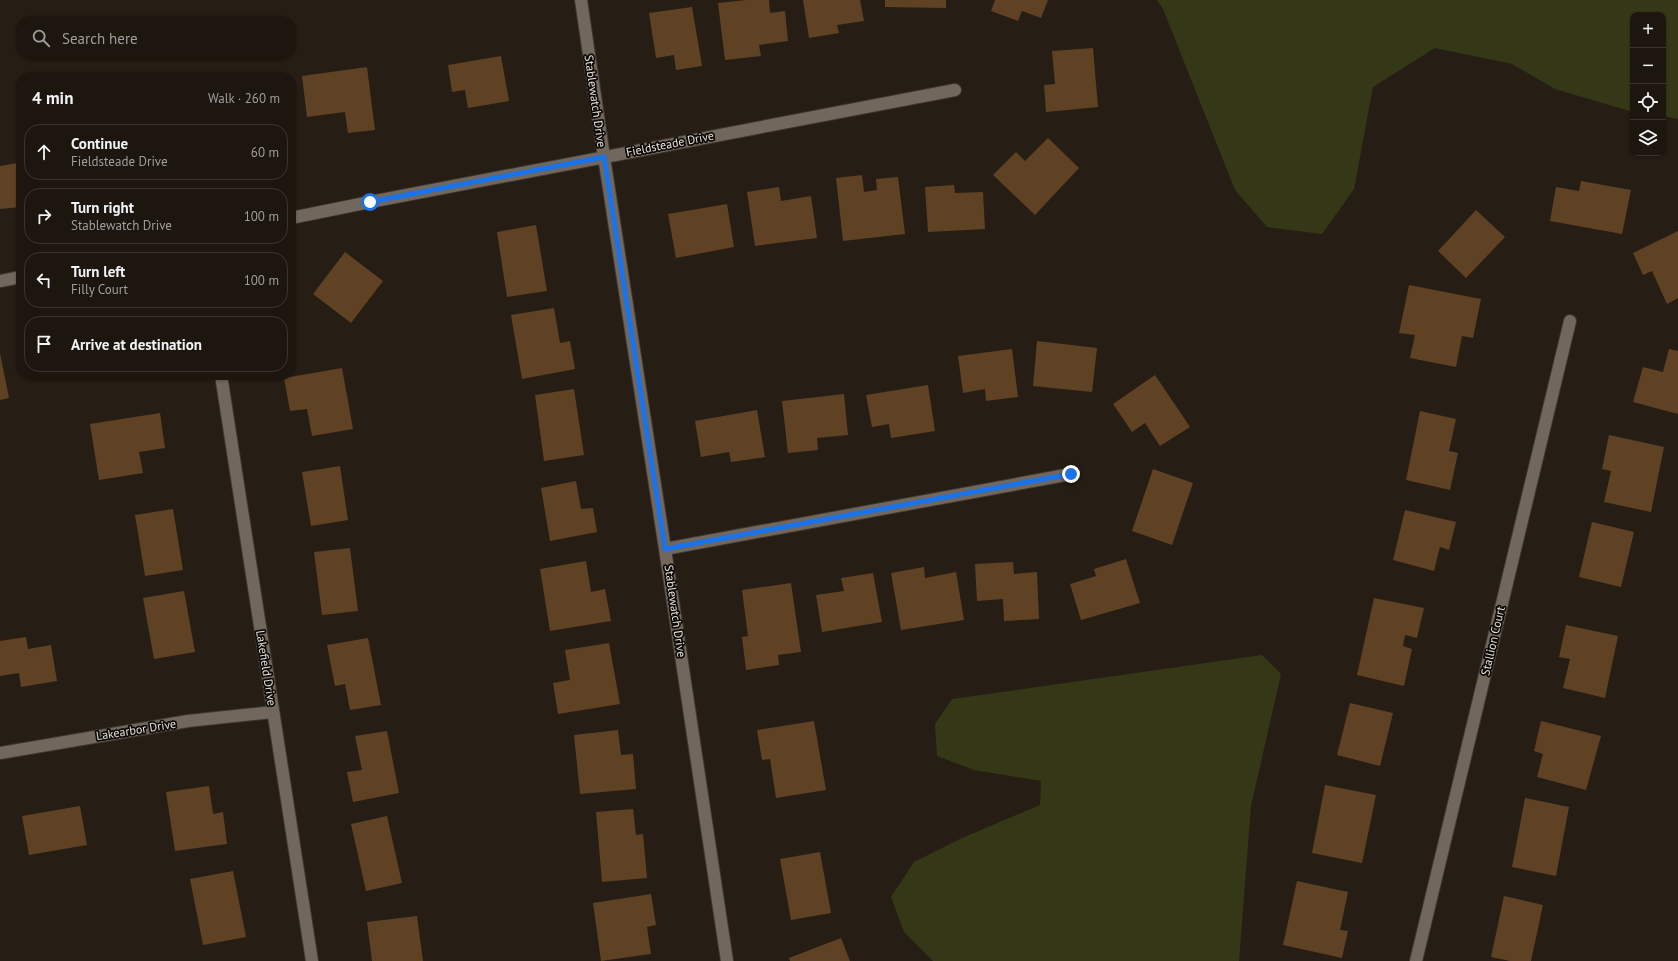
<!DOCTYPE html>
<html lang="en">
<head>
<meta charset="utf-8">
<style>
  :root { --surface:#1c160f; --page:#251f18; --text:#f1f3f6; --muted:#a09f9e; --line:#3a352f }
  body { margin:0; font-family:"PT Sans",sans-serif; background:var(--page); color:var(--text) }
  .controls { position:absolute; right:12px; top:12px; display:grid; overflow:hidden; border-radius:8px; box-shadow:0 1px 3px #0004 }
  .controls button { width:36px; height:36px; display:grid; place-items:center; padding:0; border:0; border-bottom:1px solid var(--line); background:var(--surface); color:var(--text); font:20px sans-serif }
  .stop { position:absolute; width:12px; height:12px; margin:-9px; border:3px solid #1a73e8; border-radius:50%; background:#fff }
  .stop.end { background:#1a73e8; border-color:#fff; box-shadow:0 1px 4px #0008 }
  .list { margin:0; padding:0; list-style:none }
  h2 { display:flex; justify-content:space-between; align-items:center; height:52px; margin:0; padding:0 16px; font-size:17px }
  h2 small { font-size:13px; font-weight:400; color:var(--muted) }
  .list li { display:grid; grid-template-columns:26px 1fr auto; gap:12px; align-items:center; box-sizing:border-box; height:56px; margin:0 8px 8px; padding:0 8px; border:1px solid var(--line); border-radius:16px }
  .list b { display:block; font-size:15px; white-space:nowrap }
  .list p { margin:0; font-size:13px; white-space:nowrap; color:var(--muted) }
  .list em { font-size:13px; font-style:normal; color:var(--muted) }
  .icon { flex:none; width:22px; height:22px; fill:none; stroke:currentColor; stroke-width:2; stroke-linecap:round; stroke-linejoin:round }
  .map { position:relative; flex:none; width:1678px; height:961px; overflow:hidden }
  .search { position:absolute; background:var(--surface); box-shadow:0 1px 3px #0004; left:16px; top:16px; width:280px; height:44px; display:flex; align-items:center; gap:10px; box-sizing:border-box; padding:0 14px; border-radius:16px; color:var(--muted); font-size:15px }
  .panel { position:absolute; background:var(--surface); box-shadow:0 1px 3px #0004; left:16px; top:72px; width:280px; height:308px; border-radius:16px }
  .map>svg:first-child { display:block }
  .green { fill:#343816 }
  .building { fill:#5f4224 }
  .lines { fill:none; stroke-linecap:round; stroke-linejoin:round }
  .street-casing { stroke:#3f3732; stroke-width:14 }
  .street { stroke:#72675c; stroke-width:12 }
  .route { stroke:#1a73e8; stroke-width:5 }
  .labels { text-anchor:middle; stroke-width:3.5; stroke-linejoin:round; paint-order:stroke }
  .street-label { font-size:12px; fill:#e9e3dd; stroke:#0c0805 }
</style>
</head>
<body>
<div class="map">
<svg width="1678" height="961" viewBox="0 0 1678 961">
  <rect width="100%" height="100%" fill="#261d14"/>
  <path class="green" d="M1157,0H1678V119L1663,116V15H1633V112L1555,89L1512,64L1435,48L1373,87L1354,189L1322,234L1267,227L1235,190L1163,9Z
    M1262,655L1281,674L1251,806L1239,961H933L904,932L891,897L914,862L962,838L1040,805L1041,781L974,770L937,756L935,724L952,699Z"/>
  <path class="building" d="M746,0H769L770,13L785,11L788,41L759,45L761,56L725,60L718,3Z
    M803,0H860L864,21L837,25L839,33L809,38Z
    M885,0H946V8L885,7Z
    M995,0H1048L1041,18L1022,11L1018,21L991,11Z
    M692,7L702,66L676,70L674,55L656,58L649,13Z
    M1093,48L1098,107L1046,112L1044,85L1055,84L1052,51Z
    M501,56L509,101L468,108L465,90L452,92L448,65Z
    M367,67L375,130L348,133L345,112L307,117L302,76Z
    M1048,138L1079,168L1035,215L993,175L1016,152L1025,161Z
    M17,163L21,207L0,209V166Z
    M862,175L864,192L877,190L876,179L898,177L905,234L843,241L836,178Z
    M1581,181L1631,190L1622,234L1550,221L1556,187L1579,191Z
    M954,185L955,193L983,192L985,229L928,232L925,187Z
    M779,187L781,201L811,196L817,238L755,246L747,192Z
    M727,204L734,247L676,258L668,214Z
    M1476,210L1505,237L1466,278L1438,251Z
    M536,225L547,291L507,297L497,232Z
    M1678,231V298L1667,304L1652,271L1643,275L1633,253Z
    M345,252L383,281L351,323L313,294Z
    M1409,285L1481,299L1473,338L1462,336L1456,367L1410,358L1415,335L1399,333Z
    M554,308L560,343L570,341L575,369L522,379L511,315Z
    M1037,341L1097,348L1092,392L1033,386Z
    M1012,349L1018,397L986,401L985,389L963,393L958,356Z
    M1669,349L1678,351V414L1633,402L1643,367L1663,372Z
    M0,353L9,398L0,400Z
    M342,368L353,429L312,436L307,409L290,411L284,378Z
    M1155,375L1190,427L1160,446L1145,423L1132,432L1113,404Z
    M928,385L935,431L891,438L889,424L872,427L866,395Z
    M574,389L584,455L544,461L535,395Z
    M844,394L848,435L817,438L818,450L788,453L782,401Z
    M757,410L765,457L731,462L729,452L701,457L695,421Z
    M1420,411L1456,419L1449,451L1458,453L1450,490L1406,480Z
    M160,413L165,448L139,452L143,473L99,480L90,424Z
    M1609,435L1664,447L1651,512L1604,502L1611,471L1602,469Z
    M340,466L348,520L311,526L302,472Z
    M1153,469L1193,483L1172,545L1132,531Z
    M576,481L581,509L593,508L597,532L550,541L541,488Z
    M173,509L183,570L145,576L135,515Z
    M1405,510L1456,522L1449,550L1440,547L1434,571L1393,560Z
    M1592,522L1634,532L1621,587L1579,577Z
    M350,548L358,611L322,615L314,552Z
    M1126,559L1140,603L1081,620L1070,584L1096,576L1094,569Z
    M586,561L591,592L605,589L611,621L550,631L540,569Z
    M1013,562L1014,574L1037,572L1039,619L1004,621L1003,599L977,601L975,564Z
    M924,567L925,578L956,572L964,620L901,630L891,573Z
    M873,573L882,622L822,632L816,595L844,591L841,578Z
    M791,583L801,652L778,655L779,665L746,670L742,637L748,636L742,590Z
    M184,591L195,652L154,659L143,598Z
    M1374,598L1424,608L1417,638L1405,635L1403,646L1412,649L1404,686L1357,675Z
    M1566,625L1618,636L1605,698L1563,688L1570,659L1559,657Z
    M26,637L28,649L51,645L57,681L21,687L19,673L0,676V641Z
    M368,638L381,705L350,710L345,684L335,686L327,645Z
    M609,643L620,704L558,714L553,683L570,680L565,650Z
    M1350,703L1393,713L1380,766L1337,755Z
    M814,721L826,790L776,798L770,759L762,760L757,730Z
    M1541,721L1601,736L1586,790L1537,777L1543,754L1534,751Z
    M618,730L621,755L633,754L636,789L580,794L574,735Z
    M387,731L399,793L353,802L347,772L362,770L355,736Z
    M1325,785L1376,795L1362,863L1312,853Z
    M209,786L213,814L223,812L227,844L175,851L166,792Z
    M1525,798L1569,807L1556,876L1512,867Z
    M80,806L87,845L29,855L22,816Z
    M633,809L636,835L643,834L647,878L602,882L596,812Z
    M387,816L402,883L366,891L351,824Z
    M820,852L831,913L791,920L780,859Z
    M233,871L246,937L203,945L190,879Z
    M1297,881L1348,892L1340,930L1348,931L1342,958L1283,945Z
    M651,894L656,925L647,927L651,954L601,961L593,903Z
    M1504,896L1543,905L1531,961H1510L1491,957Z
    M417,916L423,961H372L367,922Z
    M841,938L850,961H790L789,958Z"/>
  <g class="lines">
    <g class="street-casing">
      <path id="street" d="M581,0L604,157L665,549L727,961
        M291,218L370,202L955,90
        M0,281L21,277
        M221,375L312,961
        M665,549L1071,474
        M0,753L188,721L273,712
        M1416,961L1570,321"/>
    </g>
    <use href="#street" class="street"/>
  </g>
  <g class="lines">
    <path class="route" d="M370,202L604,157L665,549L1071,474"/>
  </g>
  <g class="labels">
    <g class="street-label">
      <text transform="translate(595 101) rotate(82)" y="4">Stablewatch Drive</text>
      <text transform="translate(670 144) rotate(-11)" y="4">Fieldsteade Drive</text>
      <text transform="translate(675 611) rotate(82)" y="4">Stablewatch Drive</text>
      <text transform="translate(1493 641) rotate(-77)" y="4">Stallion Court</text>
      <text transform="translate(266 668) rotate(81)" y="4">Lakefield Drive</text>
      <text transform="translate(136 730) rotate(-9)" y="4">Lakearbor Drive</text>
    </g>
  </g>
</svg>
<div class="controls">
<button>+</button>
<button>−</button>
<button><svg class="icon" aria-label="locate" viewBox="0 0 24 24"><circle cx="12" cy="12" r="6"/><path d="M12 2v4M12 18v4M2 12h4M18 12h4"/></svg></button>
<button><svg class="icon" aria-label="layers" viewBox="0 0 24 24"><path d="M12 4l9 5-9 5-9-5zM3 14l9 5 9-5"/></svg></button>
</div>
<div class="stop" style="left:370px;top:202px"></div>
<div class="stop end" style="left:1071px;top:474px"></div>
<div class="search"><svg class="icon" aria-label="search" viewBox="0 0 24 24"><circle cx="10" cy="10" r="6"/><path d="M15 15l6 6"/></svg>Search here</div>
<section class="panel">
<h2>4 min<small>Walk · 260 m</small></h2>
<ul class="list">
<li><svg class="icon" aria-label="ahead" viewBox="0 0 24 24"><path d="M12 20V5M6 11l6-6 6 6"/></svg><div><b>Continue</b><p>Fieldsteade Drive</p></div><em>60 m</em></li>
<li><svg class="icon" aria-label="right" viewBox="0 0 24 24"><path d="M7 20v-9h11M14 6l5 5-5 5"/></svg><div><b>Turn right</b><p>Stablewatch Drive</p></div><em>100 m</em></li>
<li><svg class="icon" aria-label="left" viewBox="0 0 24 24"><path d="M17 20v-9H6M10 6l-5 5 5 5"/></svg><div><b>Turn left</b><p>Filly Court</p></div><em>100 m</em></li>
<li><svg class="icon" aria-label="arrive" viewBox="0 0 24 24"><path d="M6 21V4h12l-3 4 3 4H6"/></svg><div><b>Arrive at destination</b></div></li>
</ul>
</section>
</div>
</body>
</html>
